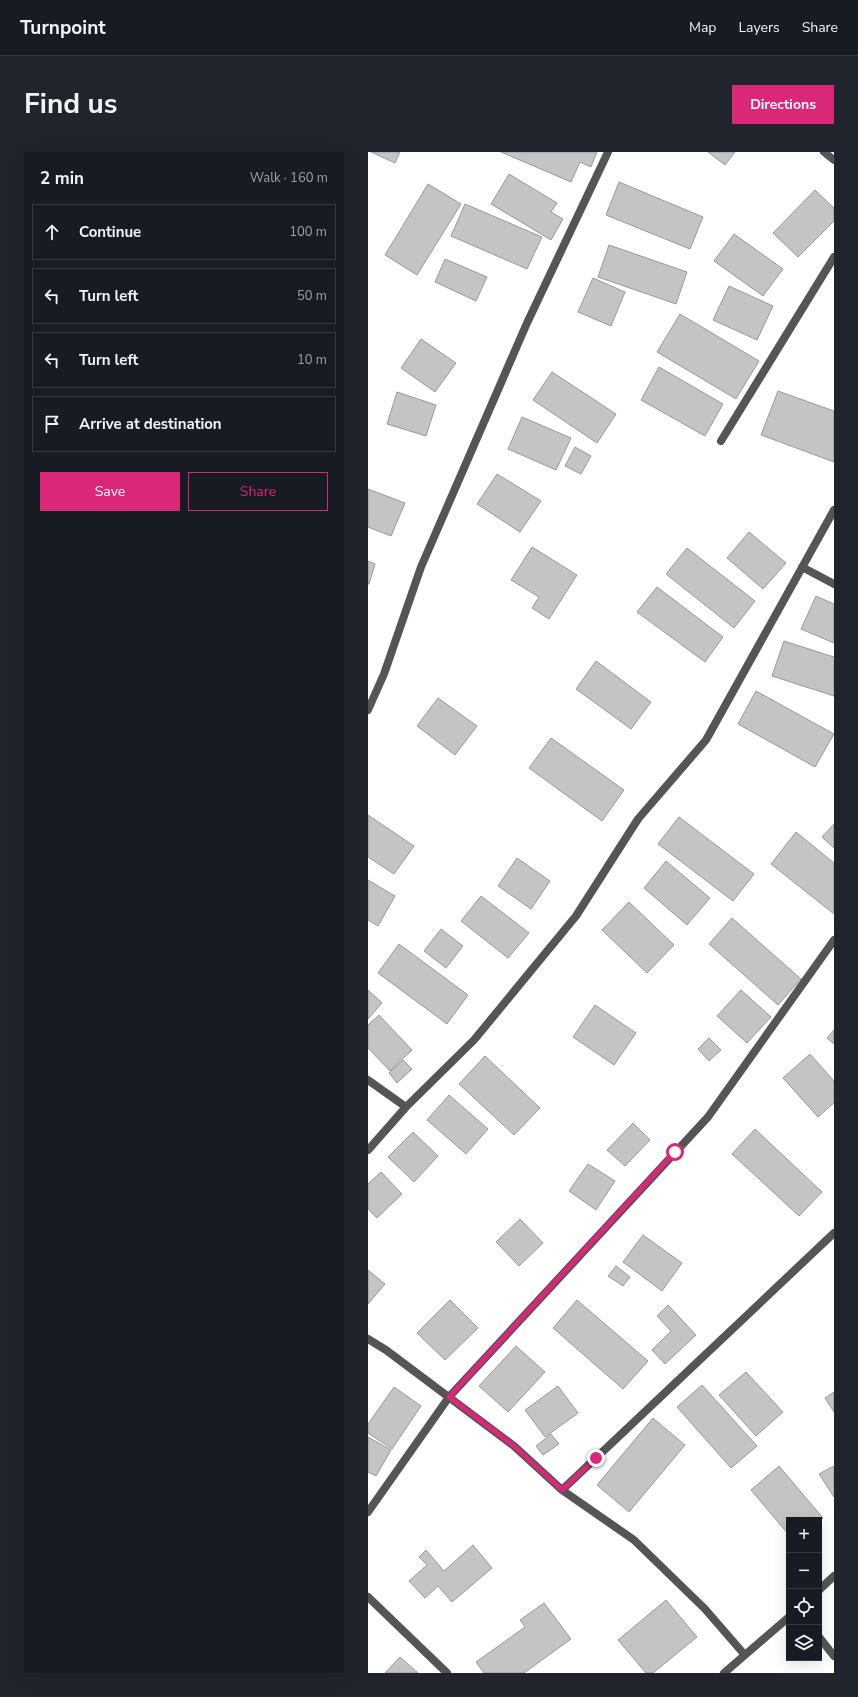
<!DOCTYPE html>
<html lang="en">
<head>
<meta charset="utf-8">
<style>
  :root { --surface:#171b24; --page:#20242c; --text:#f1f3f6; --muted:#9ea1a6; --line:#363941; --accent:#db2777 }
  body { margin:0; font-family:"Nunito Sans",sans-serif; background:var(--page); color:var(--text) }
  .controls { position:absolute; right:12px; bottom:12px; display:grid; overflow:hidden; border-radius:0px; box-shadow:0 4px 16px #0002 }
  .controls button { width:36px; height:36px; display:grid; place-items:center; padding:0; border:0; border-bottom:1px solid var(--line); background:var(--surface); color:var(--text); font:20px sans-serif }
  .stop { position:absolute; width:12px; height:12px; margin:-9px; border:3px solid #db2777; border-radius:50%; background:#fff }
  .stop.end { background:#db2777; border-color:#fff; box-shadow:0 1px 4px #0008 }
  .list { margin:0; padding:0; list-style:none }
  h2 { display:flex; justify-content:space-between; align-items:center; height:52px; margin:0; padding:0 16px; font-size:17px }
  h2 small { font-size:13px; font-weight:400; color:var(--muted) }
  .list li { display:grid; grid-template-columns:26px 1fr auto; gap:12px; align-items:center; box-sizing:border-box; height:56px; margin:0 8px 8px; padding:0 8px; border:1px solid var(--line); border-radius:0px }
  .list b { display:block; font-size:15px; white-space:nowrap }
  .list em { font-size:13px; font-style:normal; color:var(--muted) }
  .actions { display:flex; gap:8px; padding:12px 16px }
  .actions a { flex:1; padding:9px 0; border:1px solid var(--accent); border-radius:0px; text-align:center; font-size:14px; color:var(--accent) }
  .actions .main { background:var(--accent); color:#fff }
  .icon { flex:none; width:22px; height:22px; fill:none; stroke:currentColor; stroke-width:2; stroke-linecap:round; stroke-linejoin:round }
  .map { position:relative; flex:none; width:466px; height:1521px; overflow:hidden; border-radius:0px }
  header { display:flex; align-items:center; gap:24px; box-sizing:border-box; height:56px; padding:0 20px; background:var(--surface); border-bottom:1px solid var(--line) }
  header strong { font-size:19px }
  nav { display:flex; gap:22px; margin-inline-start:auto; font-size:14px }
  .intro { display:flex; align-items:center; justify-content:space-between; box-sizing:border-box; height:96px; padding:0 24px }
  h1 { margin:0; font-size:28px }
  .button { padding:10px 18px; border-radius:0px; background:var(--accent); color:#fff; font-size:14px; font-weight:700 }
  main { display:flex; gap:24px; padding:0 24px }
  aside { flex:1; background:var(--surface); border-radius:0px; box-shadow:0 4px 16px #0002 }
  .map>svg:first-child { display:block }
  .building { fill:#c4c4c4; stroke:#999 }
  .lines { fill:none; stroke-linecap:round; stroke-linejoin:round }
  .street { stroke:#555; stroke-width:8 }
  .route { stroke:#db2777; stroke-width:5 }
</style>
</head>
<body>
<header>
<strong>Turnpoint</strong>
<nav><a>Map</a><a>Layers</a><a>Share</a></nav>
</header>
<div class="intro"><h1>Find us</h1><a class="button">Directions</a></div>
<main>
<aside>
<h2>2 min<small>Walk · 160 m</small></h2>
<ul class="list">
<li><svg class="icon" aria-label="ahead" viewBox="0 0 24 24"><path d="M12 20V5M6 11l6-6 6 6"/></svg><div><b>Continue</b></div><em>100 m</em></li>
<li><svg class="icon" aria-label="left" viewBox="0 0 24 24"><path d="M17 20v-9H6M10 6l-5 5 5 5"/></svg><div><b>Turn left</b></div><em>50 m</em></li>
<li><svg class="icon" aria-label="left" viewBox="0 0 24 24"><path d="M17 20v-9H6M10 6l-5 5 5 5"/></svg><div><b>Turn left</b></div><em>10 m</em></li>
<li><svg class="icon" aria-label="arrive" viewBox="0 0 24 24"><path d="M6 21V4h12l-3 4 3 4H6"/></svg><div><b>Arrive at destination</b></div></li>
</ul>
<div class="actions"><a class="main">Save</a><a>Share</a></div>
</aside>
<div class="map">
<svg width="466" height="1521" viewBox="0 0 466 1521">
  <rect width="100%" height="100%" fill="#fff"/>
  <path class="building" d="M3,0H32L27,11Z
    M133,0H229L223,15L212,10L203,30Z
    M340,0H367L357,13Z
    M141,22L189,51L183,60L195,67L183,88L123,52Z
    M251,30L335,65L322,97L238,63Z
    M60,32L93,52L49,123L17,103Z
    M447,38L466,56V69L430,105L405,81Z
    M97,52L174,85L159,117L83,84Z
    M366,82L415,117L395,144L346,109Z
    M241,93L319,120L308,152L230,125Z
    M77,107L119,125L108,149L67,130Z
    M225,126L257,140L243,174L210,160Z
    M361,134L405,154L389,188L345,168Z
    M312,162L391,209L368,247L289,200Z
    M53,187L88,211L67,240L33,216Z
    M291,215L355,252L337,284L273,248Z
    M184,220L248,262L229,291L165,248Z
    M410,239L466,259V310L393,283Z
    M29,240L68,253L58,284L19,272Z
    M154,265L203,286L188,318L140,297Z
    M207,295L223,304L213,322L197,314Z
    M129,322L173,349L152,380L109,352Z
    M0,337L37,351L23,384L0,375Z
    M381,380L418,411L395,437L359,406Z
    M164,395L209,423L181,467L164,456L171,445L143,428Z
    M319,396L387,449L366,476L298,422Z
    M0,409L7,412L1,432H0Z
    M289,435L355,485L337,510L269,460Z
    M448,444L466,452V491L433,477Z
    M416,489L466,505V544L404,524Z
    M228,509L283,550L263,577L208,537Z
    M388,539L466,582L447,615L370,572Z
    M70,546L109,574L87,603L49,574Z
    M183,586L256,638L234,669L161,616Z
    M0,663L46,694L26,722L0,705Z
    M311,665L386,722L365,749L290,692Z
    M466,672V696L454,685Z
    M428,680L466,711V762L403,712Z
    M149,706L182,729L163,757L130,734Z
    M298,709L342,746L319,773L276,736Z
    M0,728L27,744L10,774L0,768Z
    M113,744L161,781L140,806L93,769Z
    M261,750L306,793L279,821L234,778Z
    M364,766L433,827L410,853L341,792Z
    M73,777L95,794L78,816L56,799Z
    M31,792L100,843L79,872L10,821Z
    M0,838L14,851L0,867Z
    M373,838L403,865L379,891L349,864Z
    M227,853L268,881L246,913L205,885Z
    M11,863L44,898L22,919L0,896V873Z
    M466,878V892L459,886Z
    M341,886L353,898L341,909L330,897Z
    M442,902L466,929V951L450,965L415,926Z
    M117,904L172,956L146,983L91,932Z
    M35,908L44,917L29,931L21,921Z
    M81,943L120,977L98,1002L59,968Z
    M265,971L282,988L257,1014L239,998Z
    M387,977L454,1040L431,1064L364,1002Z
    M45,980L70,1004L46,1030L20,1005Z
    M220,1012L247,1029L228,1058L201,1039Z
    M13,1020L34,1042L9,1066L0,1057V1032Z
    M152,1067L175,1091L151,1114L128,1090Z
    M275,1083L314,1111L294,1139L255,1110Z
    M248,1114L262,1125L255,1134L240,1124Z
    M0,1118L17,1132L0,1152Z
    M82,1148L110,1176L77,1208L49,1181Z
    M209,1148L280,1209L255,1237L185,1176Z
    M300,1153L328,1183L297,1212L284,1198L303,1179L289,1164Z
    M148,1194L177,1220L140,1260L111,1234Z
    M378,1220L415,1260L388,1284L351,1243Z
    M334,1233L389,1294L363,1316L309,1255Z
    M190,1234L210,1261L177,1285L157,1258Z
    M26,1235L53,1254L24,1297L0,1281V1272Z
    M466,1240V1260L457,1246Z
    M285,1266L317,1293L261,1360L229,1333Z
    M183,1282L191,1292L175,1303L168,1294Z
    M0,1285L23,1298L8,1324L0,1320Z
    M411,1314L455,1366L451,1370V1368H421V1383L383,1338Z
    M466,1314V1345L451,1322Z
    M105,1393L124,1416L84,1450L70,1434L57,1446L41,1429L59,1413L51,1405L58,1398L76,1419Z
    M298,1448L329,1485L285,1521H278L250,1488Z
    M176,1451L203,1487L156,1521H116L108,1510L157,1475L152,1468Z
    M32,1505L50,1521H17Z"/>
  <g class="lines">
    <path class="street" d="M456,0L466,8
      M353,289L466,105
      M434,415L466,432
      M0,558L16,522L53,415L159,171L240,0
      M0,928L38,955
      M0,998L38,955L106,888L208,764L270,667L338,588L466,358
      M0,1187L18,1198L146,1294L194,1338L266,1388L337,1457L376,1502
      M194,1338L466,1081
      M0,1360L81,1245L340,965L466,788
      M451,1438L466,1424
      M0,1445L79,1521
      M451,1485L466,1504
      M356,1521L421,1465"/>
  </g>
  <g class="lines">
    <path class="route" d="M228,1306L194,1338L146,1294L81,1245L307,1000"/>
  </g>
</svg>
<div class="controls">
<button>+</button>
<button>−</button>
<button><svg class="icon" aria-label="locate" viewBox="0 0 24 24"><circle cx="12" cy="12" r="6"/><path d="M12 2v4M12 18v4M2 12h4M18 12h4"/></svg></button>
<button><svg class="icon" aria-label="layers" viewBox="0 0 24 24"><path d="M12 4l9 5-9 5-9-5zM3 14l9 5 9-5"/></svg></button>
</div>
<div class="stop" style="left:307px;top:1000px"></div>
<div class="stop end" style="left:228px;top:1306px"></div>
</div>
</main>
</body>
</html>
